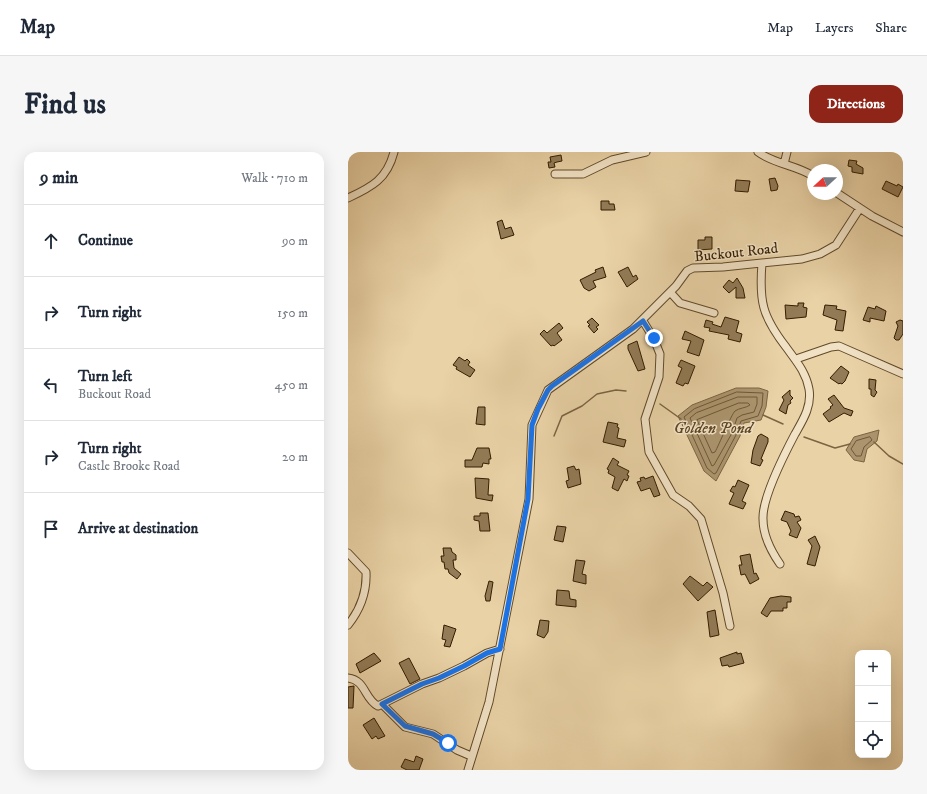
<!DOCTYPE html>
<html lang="en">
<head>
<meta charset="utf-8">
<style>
  :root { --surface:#fff; --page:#f6f6f7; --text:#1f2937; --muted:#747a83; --line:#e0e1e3; --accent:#8f2418 }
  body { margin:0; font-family:"IM FELL DW Pica",serif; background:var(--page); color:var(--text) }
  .controls { position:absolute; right:12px; bottom:12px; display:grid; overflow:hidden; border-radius:8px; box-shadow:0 4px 16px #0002 }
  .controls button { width:36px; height:36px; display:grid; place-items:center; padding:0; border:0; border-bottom:1px solid var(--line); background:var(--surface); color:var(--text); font:20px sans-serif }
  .compass { position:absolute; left:459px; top:12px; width:36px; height:36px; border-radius:50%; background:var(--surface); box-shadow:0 4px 16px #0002; rotate:249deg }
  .stop { position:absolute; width:12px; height:12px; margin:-9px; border:3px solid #1a73e8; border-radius:50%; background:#fff }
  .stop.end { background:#1a73e8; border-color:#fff; box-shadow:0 1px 4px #0008 }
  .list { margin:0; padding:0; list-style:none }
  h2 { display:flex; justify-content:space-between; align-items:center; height:52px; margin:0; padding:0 16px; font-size:17px }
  h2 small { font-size:13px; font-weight:400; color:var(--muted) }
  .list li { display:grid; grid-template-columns:26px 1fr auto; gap:12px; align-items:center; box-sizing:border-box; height:72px; padding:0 16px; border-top:1px solid var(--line) }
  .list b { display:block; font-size:15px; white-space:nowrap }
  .list p { margin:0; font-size:13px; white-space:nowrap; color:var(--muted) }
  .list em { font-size:13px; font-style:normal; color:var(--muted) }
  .icon { flex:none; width:22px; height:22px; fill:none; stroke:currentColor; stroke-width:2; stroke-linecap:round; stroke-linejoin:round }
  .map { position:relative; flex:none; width:555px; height:618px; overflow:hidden; border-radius:12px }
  header { display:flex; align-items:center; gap:24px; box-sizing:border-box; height:56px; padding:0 20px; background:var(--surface); border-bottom:1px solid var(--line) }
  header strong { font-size:19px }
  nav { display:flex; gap:22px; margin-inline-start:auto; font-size:14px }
  .intro { display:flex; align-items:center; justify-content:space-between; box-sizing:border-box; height:96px; padding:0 24px }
  h1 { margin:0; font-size:28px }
  .button { padding:10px 18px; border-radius:12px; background:var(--accent); color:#fff; font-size:14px; font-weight:700 }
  main { display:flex; gap:24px; padding:0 24px }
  aside { flex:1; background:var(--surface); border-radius:12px; box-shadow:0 4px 16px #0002 }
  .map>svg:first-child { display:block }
  .water { fill:#ab946e; stroke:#7b6442 }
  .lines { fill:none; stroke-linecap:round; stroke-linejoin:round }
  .shore { stroke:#6f5837; stroke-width:1 }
  .stream { stroke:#7b6442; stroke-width:1.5 }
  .building { fill:#927b56; stroke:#331c00 }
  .minor-casing { stroke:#604a2a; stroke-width:9 }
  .minor { stroke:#f1e2c5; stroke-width:7 }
  .route { stroke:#1a73e8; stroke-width:5 }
  .labels { text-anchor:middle; stroke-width:3; stroke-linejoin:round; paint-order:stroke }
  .street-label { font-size:15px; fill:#331c00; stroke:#f1e2c5 }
  .water-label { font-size:16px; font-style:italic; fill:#5d4626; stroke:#f1e2c5 }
</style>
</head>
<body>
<header>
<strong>Map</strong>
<nav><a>Map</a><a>Layers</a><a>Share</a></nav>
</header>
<div class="intro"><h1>Find us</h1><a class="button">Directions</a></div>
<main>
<aside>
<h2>9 min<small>Walk · 710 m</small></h2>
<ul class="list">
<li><svg class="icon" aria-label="ahead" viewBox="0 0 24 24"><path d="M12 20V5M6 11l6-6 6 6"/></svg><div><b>Continue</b></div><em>90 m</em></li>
<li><svg class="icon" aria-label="right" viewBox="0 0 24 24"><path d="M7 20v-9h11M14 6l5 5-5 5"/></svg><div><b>Turn right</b></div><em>150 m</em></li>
<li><svg class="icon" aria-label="left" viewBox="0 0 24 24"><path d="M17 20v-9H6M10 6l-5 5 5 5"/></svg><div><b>Turn left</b><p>Buckout Road</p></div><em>450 m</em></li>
<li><svg class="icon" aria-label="right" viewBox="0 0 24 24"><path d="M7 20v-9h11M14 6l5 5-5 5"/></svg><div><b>Turn right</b><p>Castle Brooke Road</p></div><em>20 m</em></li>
<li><svg class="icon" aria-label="arrive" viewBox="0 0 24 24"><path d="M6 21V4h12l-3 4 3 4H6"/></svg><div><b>Arrive at destination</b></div></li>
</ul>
</aside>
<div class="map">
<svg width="555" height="618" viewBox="0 0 555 618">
  <rect width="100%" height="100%" fill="#e9d2a6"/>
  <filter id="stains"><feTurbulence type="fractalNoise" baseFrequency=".005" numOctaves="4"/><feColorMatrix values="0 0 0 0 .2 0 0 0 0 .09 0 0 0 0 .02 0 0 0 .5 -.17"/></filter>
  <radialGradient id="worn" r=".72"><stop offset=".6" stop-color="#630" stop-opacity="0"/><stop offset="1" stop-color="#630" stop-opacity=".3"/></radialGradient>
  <path class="water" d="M388,236H411L420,239L418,255L413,268L396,271L392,284L368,329L356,319L330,264L344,253Z
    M531,278L529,289L519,297L516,310L506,308L498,298L506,285Z"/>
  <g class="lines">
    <path class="shore" d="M389,240L415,241L414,254L410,264L393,269L388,283L368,321L366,322L359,316L336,265L346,257Z
      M390,245H409V252L406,260L394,263L389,266L384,281L366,313L364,314L342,266L348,261Z
      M391,251H400L402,253C398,256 391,256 387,259C383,263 371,293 367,300L364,301L349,268Z
      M522,285L524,288L516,295L513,304H508L503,297L508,289Z"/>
    <path class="stream" d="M312,252L333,267
      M415,263L435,272
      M206,284L214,264L234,254L249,242L268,238L278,239
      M456,285L487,296L502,292
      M526,290L541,304L555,312"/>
  </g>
  <path class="building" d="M213,3L214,9L209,10L206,11L207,15L201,16L200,10H203L202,5Z
    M501,8L509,9L508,12L515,16V22L504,20V15L500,14Z
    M427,26L430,34L429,38L423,39L421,27Z
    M388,28L402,29L400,40L387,39Z
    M538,29L549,34L550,32L555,35L550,45L534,37Z
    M253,49H261V52H266L267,58H253Z
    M154,68L157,77L163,75L166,83L153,87L149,70Z
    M357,85H364V97L350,98V88H357Z
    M255,115L258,125L245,129L248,135L241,139L236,136L232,128L248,120L247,118Z
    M280,115L285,125L288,123L290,127L279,135L270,120Z
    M389,126L395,136L397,146H388V135L381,141L375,135L381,128L385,131Z
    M450,151H456L455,155L459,156L458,165L438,167L437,153L450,154Z
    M477,153L489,154L488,157L498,159L495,179L487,178L489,168L475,163Z
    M528,154L538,159L536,169L522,166V170L515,168L520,155L527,157Z
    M377,165L391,169L388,180L394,182L392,190L380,187L381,183L361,179L362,176L356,175L358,168L365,170L364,172L373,175Z
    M244,166L251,173L248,175L250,177L246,181L240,174L242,173L239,170Z
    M552,168L555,169V182L551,188H548L546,186L550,174L548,170Z
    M211,171L215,176L209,181L214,188L206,194L205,193L203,194L192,182L196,178L199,181Z
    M337,179L356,188L351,204L339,200L343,189L334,187Z
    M289,189L297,217L290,219L280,197V193Z
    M111,205L117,209L119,207L122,210L120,213L127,218L122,225L108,217L109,215L105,213Z
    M333,208L347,214L340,232L337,231L335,234L328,231L334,216L330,214Z
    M493,214L501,220L497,229L494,232L492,231L491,232L482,226Z
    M521,227L528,228L527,238L529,240L526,245L523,243V237H521Z
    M442,238V243L445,246L442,249L443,251L440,253L438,262L431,258L436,248L434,245Z
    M486,243L496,256L505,259L503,264L496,261L481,270L475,262L483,256L482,255L485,253L480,247Z
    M130,255H137V273L128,272Z
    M260,270L270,272L269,275L271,276L269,286L278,288L276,295L255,290Z
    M413,282L420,286V290L413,307L415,308L412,314L403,311L405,298L410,284Z
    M129,296H141L143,307H141V312L135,311L134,315H117V308H124Z
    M265,306L271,310L269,313L281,319L279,323L281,324L279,329L276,327L270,339L264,336L267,325L260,321L261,318L259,317Z
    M226,314L228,318L231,317L233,332L220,336L218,329L221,328L219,316Z
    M305,324L312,343L306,345L302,336L293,339L289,330L293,329L292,326L296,325L297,327Z
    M127,326L141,327L140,343H145L144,349L128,346Z
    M390,328L401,333L394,349L398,351L395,357L381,352L386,341L382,339L385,334L387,335Z
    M437,359L446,362L447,365L451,364L453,368L449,370L453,376L449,386L441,383L443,379L439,370L433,368Z
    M132,361H140L142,379H132L131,369L126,368V364H132Z
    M209,374L218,375L215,390L206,388Z
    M467,384L472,395L467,414L459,412L464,394L460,388Z
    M95,396H103L104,400L108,403V408H105L106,416L113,422L109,427L101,421L100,417H97L96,410H94L93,404H96Z
    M402,402L406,422L408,421L411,427L402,432L397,422L393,423L391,413H394L392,404Z
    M228,408L237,409L234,422L238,423V432L225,429Z
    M342,424L355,434L359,430L365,435L350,449L335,432Z
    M141,429L145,430L142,449H138L137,444Z
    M209,438L221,439L222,447L228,448V455L208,453Z
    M433,444L443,445V450H439V456H435V459H423L419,465L413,461L422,446Z
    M367,458L371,483L362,485L359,460Z
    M192,468L201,469L200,480L196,486L189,483Z
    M96,473L108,477L102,495L96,494L98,488L94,487Z
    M389,500V502L393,501L396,511L381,515L380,513L374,514L372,506Z
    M26,501L33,509L12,521L8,512Z
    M61,506L72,527L62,532L51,511Z
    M6,534L5,556H0V535Z
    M26,566L37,584L30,587L28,584L24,587L15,573Z
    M68,604L75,607L71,618H59L53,615L57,607L66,610Z"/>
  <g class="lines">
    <g class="minor-casing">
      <path id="minor" d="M410,0C426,12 448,13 465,24
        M436,12L439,0
        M207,22H235L264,8L298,0
        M489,41L524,64L555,80
        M0,46C24,35 39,27 46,0
        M414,111C411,149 414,164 438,195C448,209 458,220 461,237C464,254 455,268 447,282C437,301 414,346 415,367C415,383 423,399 432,412
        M322,140L332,151L366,161
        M295,169L306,187L312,202L311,225L297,267L301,300L325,343L341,354L353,367L375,441L382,474
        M448,207L483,195L491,194L555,222
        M0,401L18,420C19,441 12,458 0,473
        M0,526C18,528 16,547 30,554L74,532L91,526L116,514L139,501L152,497
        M34,552L57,575L85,582L109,598L123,604
        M120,618L141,550L181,347L184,273L200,238L285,177L328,134L339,119L345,116L375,115L454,107L472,102L488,93L512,56"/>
    </g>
    <use href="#minor" class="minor"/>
  </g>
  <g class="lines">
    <path class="route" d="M100,591L85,582L57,574L34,552L74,532L91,526L116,514L139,501L152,497L180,347L184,273L190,257L200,238L204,234L295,169L306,186"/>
  </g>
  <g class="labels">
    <g class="street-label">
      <text transform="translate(388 100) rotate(-6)" y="5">Buckout Road</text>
    </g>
    <g class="water-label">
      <text x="365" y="281">Golden Pond</text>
    </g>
  </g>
  <rect width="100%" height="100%" filter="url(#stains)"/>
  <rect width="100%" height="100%" fill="url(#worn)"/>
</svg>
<div class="controls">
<button>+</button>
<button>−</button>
<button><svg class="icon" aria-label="locate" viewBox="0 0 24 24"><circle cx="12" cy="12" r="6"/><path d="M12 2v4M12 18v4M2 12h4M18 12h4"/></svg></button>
</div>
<svg class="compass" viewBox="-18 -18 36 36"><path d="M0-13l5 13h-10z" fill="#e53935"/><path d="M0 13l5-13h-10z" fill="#747a83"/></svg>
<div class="stop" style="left:100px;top:591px"></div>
<div class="stop end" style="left:306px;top:186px"></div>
</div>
</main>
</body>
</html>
